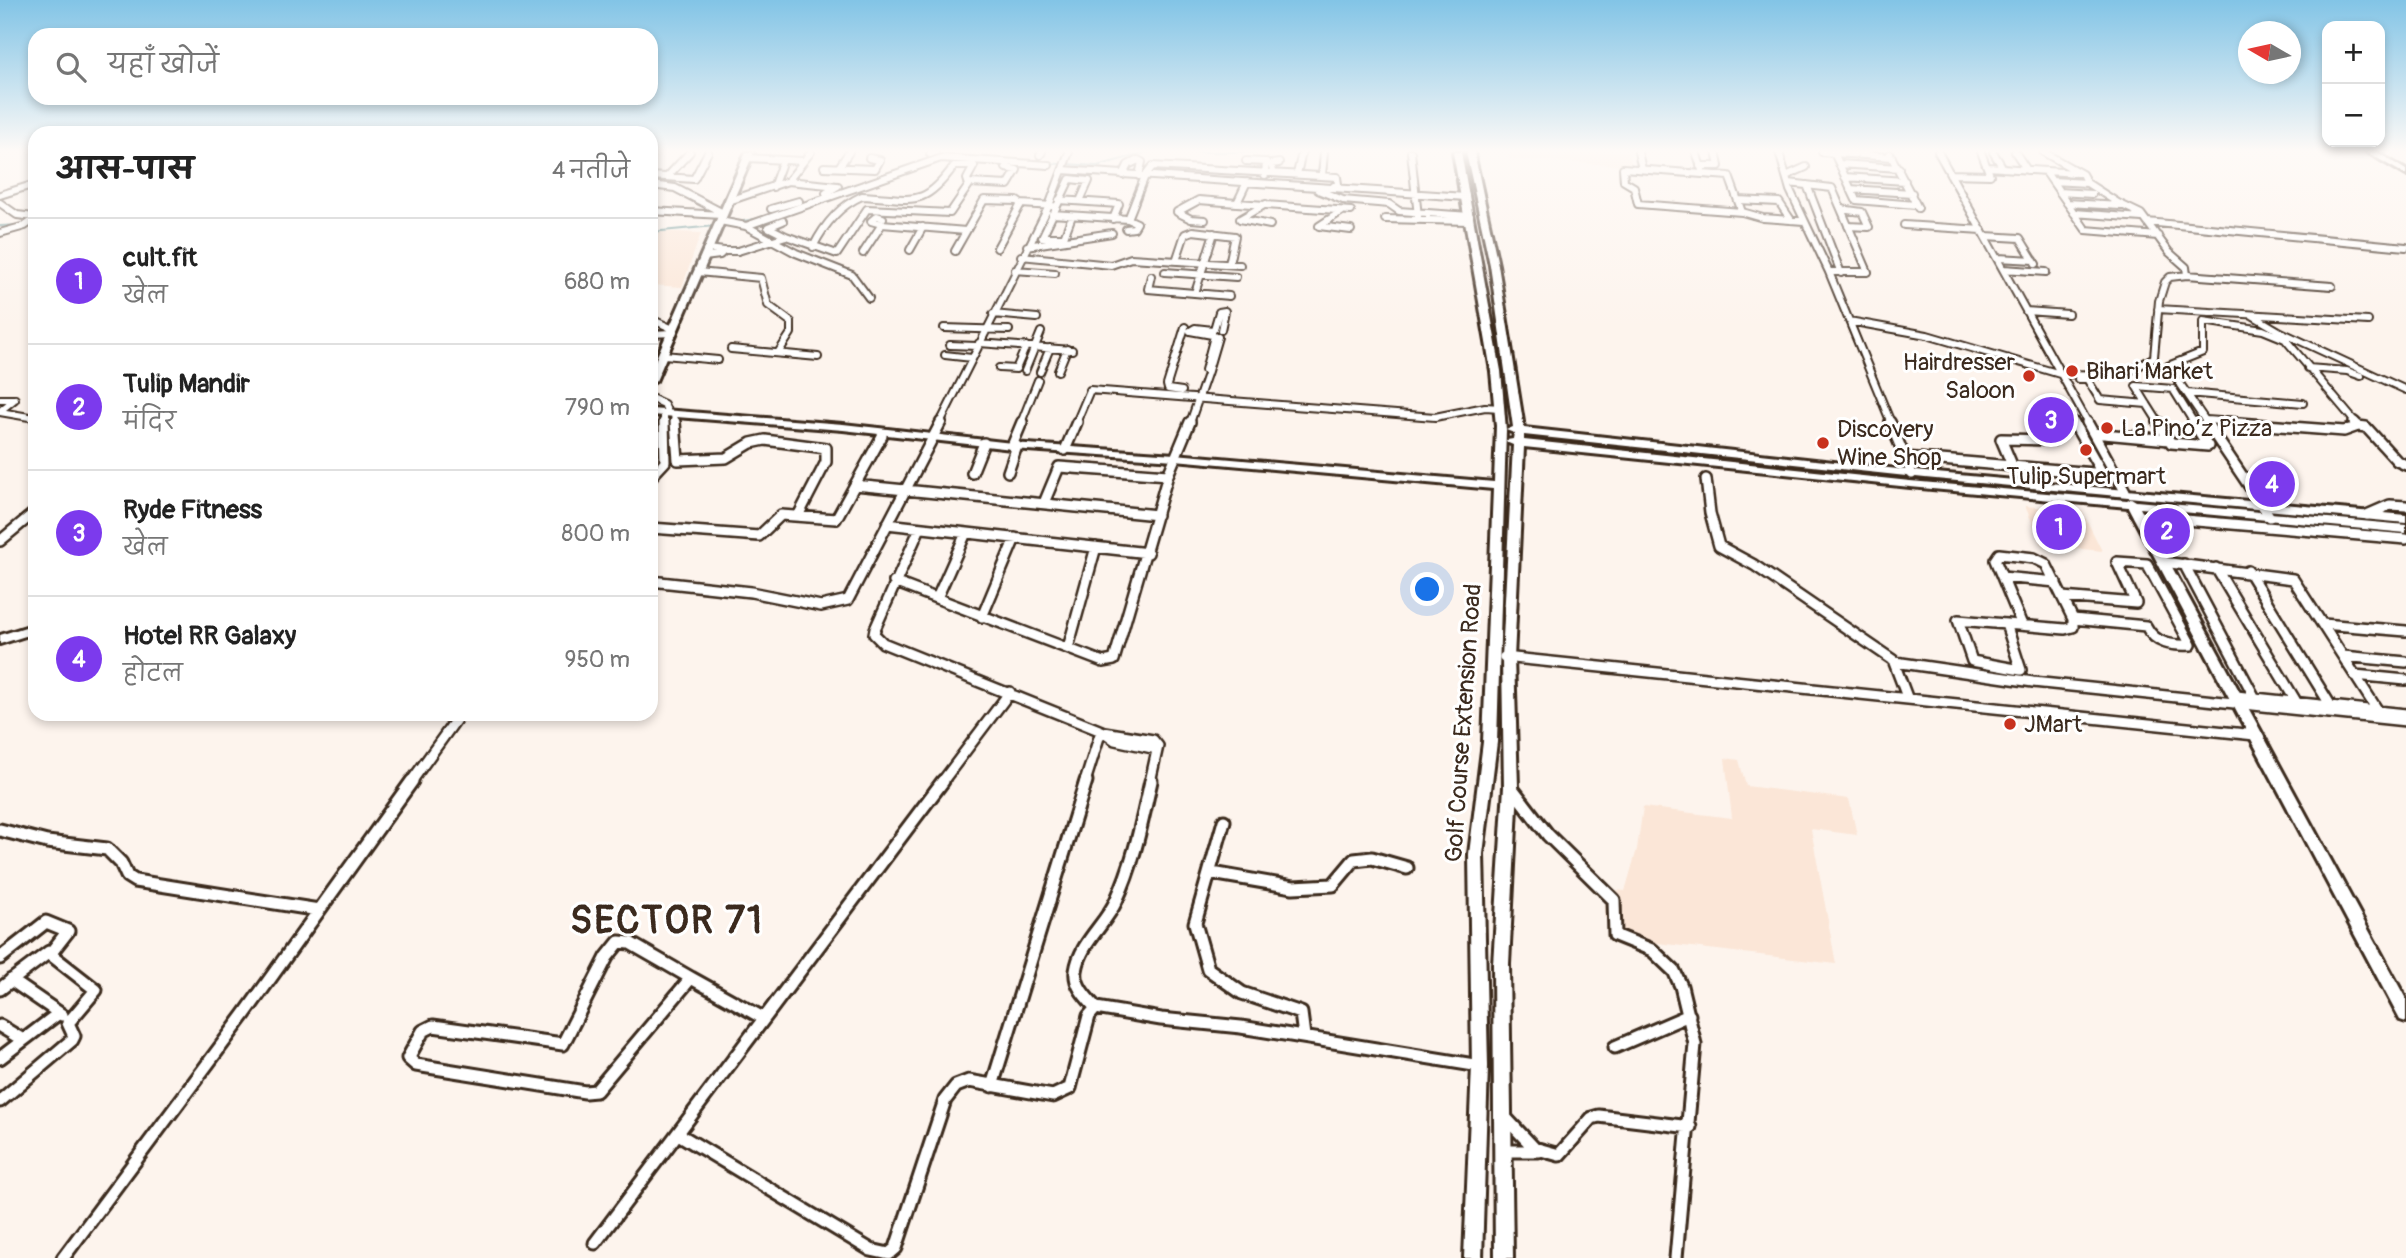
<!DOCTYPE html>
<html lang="hi">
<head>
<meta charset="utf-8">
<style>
  :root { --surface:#fff; --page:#f6f6f6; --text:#222; --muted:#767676; --line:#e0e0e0; --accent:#7c3aed }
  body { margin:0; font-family:Pangolin,"Playpen Sans Deva",sans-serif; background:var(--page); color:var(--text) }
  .controls { position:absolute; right:21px; top:21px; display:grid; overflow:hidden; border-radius:14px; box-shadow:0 4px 10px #0003 }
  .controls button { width:63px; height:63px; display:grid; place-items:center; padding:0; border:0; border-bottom:2px solid var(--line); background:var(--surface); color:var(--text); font:35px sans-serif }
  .compass { position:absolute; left:2238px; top:21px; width:63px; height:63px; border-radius:50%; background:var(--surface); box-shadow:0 4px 10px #0003; rotate:279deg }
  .you { position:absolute; left:1428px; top:590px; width:24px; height:24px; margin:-18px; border:5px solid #fff; border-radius:50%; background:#1a73e8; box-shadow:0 0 0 10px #1a73e833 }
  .badge { display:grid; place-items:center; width:46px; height:46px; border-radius:50%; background:var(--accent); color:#fff; font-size:23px; font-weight:700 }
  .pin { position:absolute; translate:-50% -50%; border:4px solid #fff; box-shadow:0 2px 7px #0006 }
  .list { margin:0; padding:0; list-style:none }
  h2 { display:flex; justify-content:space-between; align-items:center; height:91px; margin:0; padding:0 28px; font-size:30px }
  h2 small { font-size:23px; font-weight:400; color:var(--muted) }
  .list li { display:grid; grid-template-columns:46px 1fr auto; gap:21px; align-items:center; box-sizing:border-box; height:126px; padding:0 28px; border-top:2px solid var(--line) }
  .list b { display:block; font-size:26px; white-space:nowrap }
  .list p { margin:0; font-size:23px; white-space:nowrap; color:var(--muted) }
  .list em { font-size:23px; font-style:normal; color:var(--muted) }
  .icon { flex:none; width:38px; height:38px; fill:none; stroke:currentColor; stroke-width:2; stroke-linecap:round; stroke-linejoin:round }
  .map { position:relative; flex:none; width:2406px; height:1258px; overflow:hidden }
  .search { position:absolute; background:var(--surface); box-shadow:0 4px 10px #0003; left:28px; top:28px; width:630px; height:77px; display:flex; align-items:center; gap:18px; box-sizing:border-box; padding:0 24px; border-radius:21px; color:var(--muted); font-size:26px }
  .panel { position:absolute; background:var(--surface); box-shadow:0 4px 10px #0003; left:28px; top:126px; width:630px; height:595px; border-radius:21px }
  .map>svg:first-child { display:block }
  .built { fill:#fbe6d7 }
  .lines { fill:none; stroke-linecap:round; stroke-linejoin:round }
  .stream { stroke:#6a9494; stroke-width:2 }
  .street-far2-casing { stroke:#3b2a1e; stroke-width:10 }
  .street-far1-casing { stroke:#3b2a1e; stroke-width:14 }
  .street-casing { stroke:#3b2a1e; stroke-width:17 }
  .secondary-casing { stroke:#3b2a1e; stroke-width:6 }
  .street-far2 { stroke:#fff; stroke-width:6 }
  .street-far1 { stroke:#fff; stroke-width:9 }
  .street { stroke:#fff; stroke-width:11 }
  .secondary { fill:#fff; fill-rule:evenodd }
  .poi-dot { fill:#c8321e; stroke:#fff; stroke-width:2.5 }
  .labels { text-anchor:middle; stroke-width:6; stroke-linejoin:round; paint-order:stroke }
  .poi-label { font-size:24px; fill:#3b2a1e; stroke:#fff; text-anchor:start }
  .street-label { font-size:24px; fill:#3b2a1e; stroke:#fff }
  .near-district-label { font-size:38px; font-weight:bold; letter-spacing:2px; fill:#3b2a1e; stroke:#fff }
</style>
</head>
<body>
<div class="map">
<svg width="2406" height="1258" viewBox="0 0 2406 1258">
  <rect width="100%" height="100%" fill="#fdf4ed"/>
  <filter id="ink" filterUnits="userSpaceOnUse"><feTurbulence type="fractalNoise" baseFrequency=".0143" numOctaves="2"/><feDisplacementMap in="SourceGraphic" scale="14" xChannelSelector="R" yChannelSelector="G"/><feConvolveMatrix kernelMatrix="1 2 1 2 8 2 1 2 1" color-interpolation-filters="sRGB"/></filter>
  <g filter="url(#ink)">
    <path class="built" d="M1508,152H1629L1632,166L1509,159Z
      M651,231L701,233L682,287L651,285Z
      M2025,506L2082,511L2102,551L2042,545Z
      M1725,758L1739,760L1746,786L1849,799L1857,835L1811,829L1836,964L1623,939L1622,920L1604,918L1606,889L1625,891L1637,849L1643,807L1732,818Z"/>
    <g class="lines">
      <path class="stream" d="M1165,152H1256
        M1049,163L1061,164
        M1067,164L1097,166L1148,152
        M738,222L760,218
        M0,226L20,225
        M651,232L715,226"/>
      <g class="street-far2-casing">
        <path id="street-far2" d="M1411,152L1418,216
          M1638,152L1642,169
          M1696,152L1702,170
          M1779,152L1790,190L1829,272L1891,423
          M1822,152L1892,157
          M1938,152L2088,423
          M1993,152L2003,168
          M2015,152L2027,170
          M1834,153L1856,200L1916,205
          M930,154L935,152
          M1890,154L1918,208
          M1040,155L1042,152
          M748,158L803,161
          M1246,161L1266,162L1265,175
          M1840,164L1899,168
          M1700,166H1719L1716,152
          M824,167L875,169L880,160L869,158
          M839,167L849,152
          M1988,167L2077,173
          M1623,168L1729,176L1742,212L1638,204L1634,187L1624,181Z
          M1063,170L1466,197
          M1273,171L1271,164L1279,163
          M2045,171L2086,230L2158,236
          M1297,174L1302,152
          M1950,174L1990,175L1981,152
          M1123,175L1128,165L1138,160L1142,162L1139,176
          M651,176L694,179L708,152
          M1322,176L1324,152
          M1786,176L1806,167
          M667,177L690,152
          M1845,177L1905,181
          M788,181L838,186L826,193
          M2052,181L2087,183
          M1247,182L1237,203L1351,211
          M970,183L1008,185L1017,170L1006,168
          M1789,183L1832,188L1868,272H1829
          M651,185L675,188L723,213
          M1807,185L1841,273
          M773,187L783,160
          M1850,189L1912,193
          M1318,190L1343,200L1389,204L1399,211L1470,216
          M2059,192L2092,194
          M0,195L35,184
          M1059,200L1119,204L1113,219
          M1738,200L1779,202L1791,220
          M729,201L788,181L811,152
          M0,203L17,215L35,217
          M2067,203L2121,206
          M1266,204L1240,219L1270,225
          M771,209L799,201
          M1841,209L1862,212L1869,227L1848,226
          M651,211L722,215
          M1342,211L1319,226L1351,230
          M1742,212L1763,218L1804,221
          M2074,213L2142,218
          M1052,214L1128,219L1145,176L1153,166L1337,177L1338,184L1334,186
          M1072,216L1064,237H1042L1070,179L1089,181L1080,201
          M1385,219L1469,221
          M1205,220L1191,219L1177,212L1199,200L1237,203
          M720,221L746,226L796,253L852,275L869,298
          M783,221L768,227L786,236
          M2147,222L2406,247
          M882,224L871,221L877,216L883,218
          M1904,225L1982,230
          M746,226L941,158L1049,165
          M1126,229L1134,228L1137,223L1128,219
          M0,233L25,226L35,219
          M1986,236L2020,238L2036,264
          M1027,246L1112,233
          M813,247C824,225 839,206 862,196C912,198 922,210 954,166H974
          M997,248L1021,204L1053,206
          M910,250L923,227
          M724,251H738L786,236L837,254L867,209L950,213L969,185L967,179L974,166
          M955,251L984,200L1017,201L1021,204
          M863,253L882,224L966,231
          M1021,256L1111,265L1131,258L1240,265
          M704,257L720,255L724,251L708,249
          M1998,258L2034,260
          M1176,261L1185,234L1193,231L1235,236L1229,264
          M2004,269L2046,272
          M1015,270L1055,273
          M698,272L761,278L768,305L791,322V333L778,353
          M1165,272L1236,277
          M2187,275L2332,286
          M1151,276L1148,289L1229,296
          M1195,293L1214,233
          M2158,309L2368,321
          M2026,311L2068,314
          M993,314L1037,318
          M2252,315L2281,332L2406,390
          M651,319L673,329
          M1849,321L1927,335L2060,374L2124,375L2154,357L2159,301L2165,282L2170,277L2187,275L2186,267L2169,252L2141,214L2118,203L2087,183L2082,174L2043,152
          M944,328L1009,330
          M1214,329L1219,312L1225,311L1221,330
          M651,334L672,333
          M1212,335L1190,331L1195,328L1213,330
          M1214,336L1205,370L1208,371L1218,337
          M979,343L1072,350
          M950,345L977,346
          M731,349L818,357
          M664,355L718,360
          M945,355L972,358
          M999,368L1016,369L1026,346
          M2308,368L2347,371L2361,376
          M1025,371L1041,332
          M1058,371L1067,349
          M1040,372L1050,348
          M2078,379H2087L2100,400L2147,404
          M1182,391L1168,389L1167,385L1185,327
          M2187,393L2303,403
          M651,398L664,404L668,413
          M0,399H15
          M2147,404L2159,423
          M2147,404L2136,386L2173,389L2194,423
          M0,411L15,399
          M0,412L35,418
          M664,413V423
          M674,414L675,423
          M2206,420L2248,423
          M940,423L1049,206L1069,152
          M1021,423L1038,380
          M1076,423L1090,390L1435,417L1485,407L1500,408
          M1190,423L1208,371
          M2044,423L2039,413L2070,416L2074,423
          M2207,423L2168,366L2203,352V321L2263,330L2285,339L2356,423"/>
      </g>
      <g class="street-far1-casing">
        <path id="street-far1" d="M675,422L678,460L726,458L751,443L765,440L826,448V462L798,516
          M1890,422L1912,474
          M2073,422L2102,473
          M2087,422L2125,491
          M2158,422L2171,443L2208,446L2193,422
          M2206,422L2270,517
          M2226,422L2344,431L2358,426L2354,422
          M2358,426L2366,427L2397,461L2406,465
          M2093,433L2169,440
          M1012,446L1022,422
          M1065,450L1077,422
          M1905,457L2106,474
          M2012,465L2001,439L2053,440L2043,422
          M1008,472L1017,446
          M972,473L984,443
          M651,477L665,462L664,422
          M1706,479L1710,513L1719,546L1754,565L1893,660L1907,697
          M855,485L1157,515
          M1044,503L1059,467L1168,475
          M2367,515L2390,505L2406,506
          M2138,516L2406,539
          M887,524L1148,553
          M651,528L759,536L781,515L836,519L882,436
          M920,528L875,629L874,634L883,643L1104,732L1115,740L1157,749
          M0,541L35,512
          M2163,562L2293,579L2378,711
          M2184,564L2255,698
          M2216,568L2297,703
          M2248,571L2331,706
          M2002,577L2056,582
          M651,581L751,592L821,606L848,600L941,422
          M894,582L1103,662L1114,660L1168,475L1190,422
          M2062,597L2136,603L2117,562L2147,564L2191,645C2172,646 2155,644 2146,626L2073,619
          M937,598L966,533
          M982,617L1015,538
          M1958,620L2006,624L2021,670L1972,661Z
          M2006,624L2065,629L2073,627V619L2046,564L2034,558L1999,554L1995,560L2022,625
          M2323,624L2406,631
          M1068,648L1096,547
          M2343,656L2406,662
          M1504,657L2255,735
          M1895,662L2033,682L2406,721
          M2355,675L2406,680
          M2236,696L2406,714
          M1104,732L1153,740L1158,746L1150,782
          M411,782L460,714
          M942,782L1010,692
          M1085,782L1101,731"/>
      </g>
      <g class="street-casing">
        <path id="street" d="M1511,787L1548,835L1614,900L1615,935L1652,950L1674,971L1681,986L1695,1044L1676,1258
          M1224,821L1195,923L1208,969L1242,993L1301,1013L1304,1036
          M0,830L47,842L107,849L121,863L127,876L135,881L319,910
          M1212,873L1293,887L1333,885L1354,860L1372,858L1407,868
          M619,942L630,943L691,978L596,1091L585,1092L416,1065L408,1058L423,1031L433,1026L563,1044L607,957Z
          M0,958L46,922L68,931L50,954L96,990L68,1023L74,1036L72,1040L0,1101
          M691,978L763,1018
          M11,980L62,1015
          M0,989L49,952
          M1096,1008C1087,998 1074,986 1076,971C1080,943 1105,925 1116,901C1134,863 1142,821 1151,781
          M0,1026L23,1040
          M1615,1047L1689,1015
          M0,1058L59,1013
          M992,1086L1086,781
          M1504,1116L1534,1148L1559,1155L1592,1118L1599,1116L1690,1127
          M680,1135L871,1250L889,1254L896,1248L945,1100L956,1086L969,1081L1053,1096L1070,1088L1089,1016L1096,1008L1161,1019L1241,1027L1480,1066
          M1503,1151H1539
          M595,1243L943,781
          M63,1258L244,1015L412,781"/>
      </g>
      <g class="secondary-casing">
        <path id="secondary" d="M746,152H754L656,381L651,384V370Z
          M1453,152H1461L1501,371L1506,430L1513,427L1490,265L1466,152H1474L1498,265L1524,428L1925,472L2406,515V523L1925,478L1524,435V440L1910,481L2127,500L2131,498L2136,501L2406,525V533L2140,508L2406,999V1022L2400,1020L2128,507L1910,487L1524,447L1514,658L1518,787L1509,964L1513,1258H1495L1493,964L1504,787L1502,658L1513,445L1506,442L1507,440L1513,439L1514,433L1506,430L1497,742L1483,854L1488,1066L1482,1258H1464L1472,1066L1469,854L1483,742L1493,489L1175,460L1012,449L843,430L651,415V409L843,424L1012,443L1175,454L1494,482L1496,426L1491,371Z
          M2367,152H2377L2406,170V175Z
          M35,624V633L0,644V635Z"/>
      </g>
      <use href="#street-far2" class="street-far2"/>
      <use href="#street-far1" class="street-far1"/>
      <use href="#street" class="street"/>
      <use href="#secondary" class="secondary"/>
    </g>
  </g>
  <linearGradient id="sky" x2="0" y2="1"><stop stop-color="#82c4e6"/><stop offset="0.46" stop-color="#fefaf7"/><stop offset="1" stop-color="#fefaf7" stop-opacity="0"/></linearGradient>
  <rect width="2406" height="328" fill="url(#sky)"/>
  <g class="poi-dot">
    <circle cx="2072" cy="371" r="7"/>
    <circle cx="2029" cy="376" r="7"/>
    <circle cx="2107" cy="428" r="7"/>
    <circle cx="1823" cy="443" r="7"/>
    <circle cx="2086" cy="450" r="7"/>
    <circle cx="2010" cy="724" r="7"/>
  </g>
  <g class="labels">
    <g class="poi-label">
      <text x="2015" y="370" text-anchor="end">Hairdresser<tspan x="2015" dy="28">Saloon</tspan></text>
      <text x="2086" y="379">Bihari Market</text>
      <text x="2121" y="436">La Pino’z Pizza</text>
      <text x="1837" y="437">Discovery<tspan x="1837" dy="28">Wine Shop</tspan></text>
      <text x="2086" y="484" text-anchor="middle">Tulip Supermart</text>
      <text x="2024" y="732">JMart</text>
    </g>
    <g class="street-label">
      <text transform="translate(1463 723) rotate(-86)" y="8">Golf Course Extension Road</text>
    </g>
    <g class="near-district-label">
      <text x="667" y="933">SECTOR 71</text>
    </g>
  </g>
</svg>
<div class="controls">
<button>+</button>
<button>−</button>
</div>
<svg class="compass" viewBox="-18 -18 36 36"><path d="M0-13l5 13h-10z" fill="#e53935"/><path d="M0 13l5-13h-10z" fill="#767676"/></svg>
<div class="you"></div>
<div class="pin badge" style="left:2059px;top:527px">1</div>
<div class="pin badge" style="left:2167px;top:531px">2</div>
<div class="pin badge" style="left:2051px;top:420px">3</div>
<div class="pin badge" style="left:2272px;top:484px">4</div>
<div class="search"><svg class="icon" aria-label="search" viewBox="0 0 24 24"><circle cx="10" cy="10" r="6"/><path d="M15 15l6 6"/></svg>यहाँ खोजें</div>
<section class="panel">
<h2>आस-पास<small>4 नतीजे</small></h2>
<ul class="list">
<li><span class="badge">1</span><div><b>cult.fit</b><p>खेल</p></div><em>680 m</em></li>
<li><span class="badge">2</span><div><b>Tulip Mandir</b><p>मंदिर</p></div><em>790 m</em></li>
<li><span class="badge">3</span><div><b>Ryde Fitness</b><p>खेल</p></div><em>800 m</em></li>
<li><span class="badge">4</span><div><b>Hotel RR Galaxy</b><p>होटल</p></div><em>950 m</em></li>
</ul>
</section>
</div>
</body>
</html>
